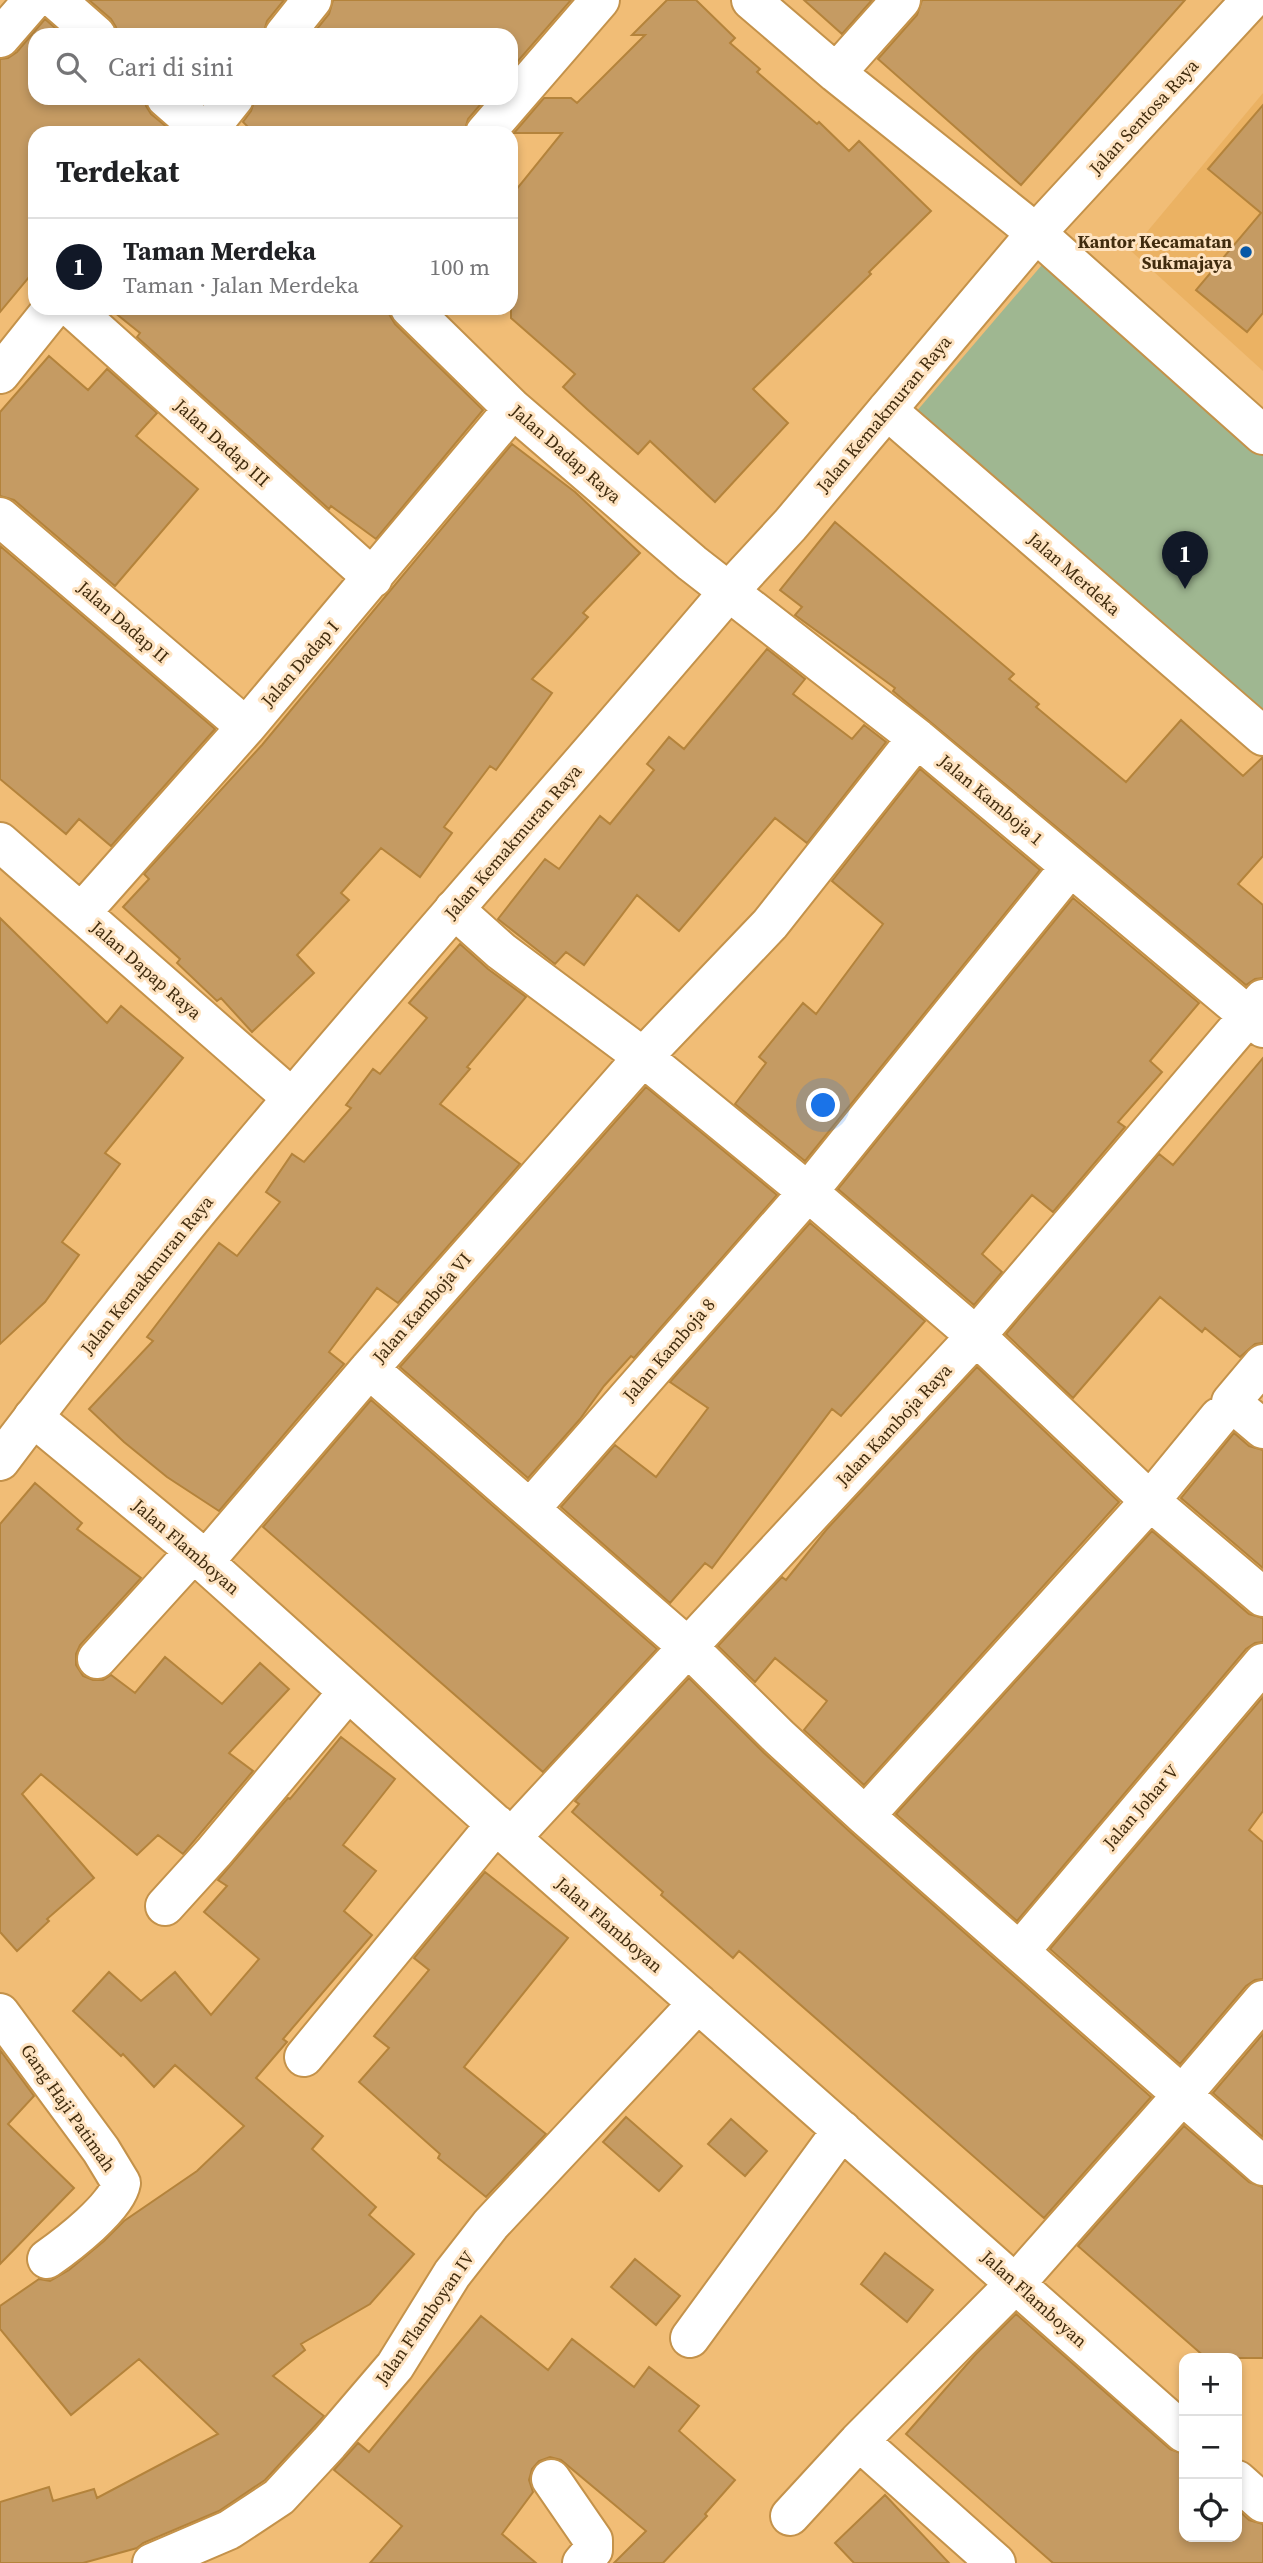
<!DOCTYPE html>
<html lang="id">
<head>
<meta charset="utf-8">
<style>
  :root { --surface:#fff; --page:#f6f6f6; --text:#202124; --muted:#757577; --line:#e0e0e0; --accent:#111827 }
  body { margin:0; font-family:"Source Serif 4",serif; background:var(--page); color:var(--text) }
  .controls { position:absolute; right:21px; bottom:21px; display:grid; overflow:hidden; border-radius:14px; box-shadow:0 4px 10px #0003 }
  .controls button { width:63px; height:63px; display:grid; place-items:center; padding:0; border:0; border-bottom:2px solid var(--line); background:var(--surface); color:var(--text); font:35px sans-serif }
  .you { position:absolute; left:824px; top:1106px; width:24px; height:24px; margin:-18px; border:5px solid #fff; border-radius:50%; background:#1a73e8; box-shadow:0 0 0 10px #1a73e833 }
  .badge { display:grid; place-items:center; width:46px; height:46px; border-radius:50%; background:var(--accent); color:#fff; font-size:23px; font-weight:700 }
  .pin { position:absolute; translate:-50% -58px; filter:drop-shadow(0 2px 4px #0008) }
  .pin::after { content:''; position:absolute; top:37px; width:24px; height:21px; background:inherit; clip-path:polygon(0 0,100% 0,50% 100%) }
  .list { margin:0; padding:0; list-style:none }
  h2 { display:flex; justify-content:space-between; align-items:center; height:91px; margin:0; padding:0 28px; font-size:30px }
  h2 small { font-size:23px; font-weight:400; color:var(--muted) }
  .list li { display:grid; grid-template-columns:46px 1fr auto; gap:21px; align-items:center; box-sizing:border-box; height:98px; padding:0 28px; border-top:2px solid var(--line) }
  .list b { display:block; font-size:26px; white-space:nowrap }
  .list p { margin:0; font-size:23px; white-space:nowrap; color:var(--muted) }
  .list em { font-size:23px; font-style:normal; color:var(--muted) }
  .icon { flex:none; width:38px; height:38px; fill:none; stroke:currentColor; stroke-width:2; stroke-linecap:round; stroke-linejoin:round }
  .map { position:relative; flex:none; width:1263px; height:2563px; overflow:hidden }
  .search { position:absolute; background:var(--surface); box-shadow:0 4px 10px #0003; left:28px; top:28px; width:490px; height:77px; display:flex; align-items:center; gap:18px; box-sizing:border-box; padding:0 24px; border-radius:21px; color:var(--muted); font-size:26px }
  .panel { position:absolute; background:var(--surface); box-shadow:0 4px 10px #0003; left:28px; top:126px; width:490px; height:189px; border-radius:21px }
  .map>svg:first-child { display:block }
  .built { fill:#ebb263 }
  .green { fill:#9fb791 }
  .building { fill:#c59b63; stroke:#b4833b; stroke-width:2 }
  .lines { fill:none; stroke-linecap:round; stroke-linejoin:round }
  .minor-casing { stroke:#c4924a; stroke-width:42 }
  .tertiary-casing { stroke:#c4924a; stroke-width:42 }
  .secondary-casing { stroke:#c4924a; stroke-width:42 }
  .minor { stroke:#fff; stroke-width:38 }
  .tertiary { stroke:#fff; stroke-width:38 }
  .secondary { stroke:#fff; stroke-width:38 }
  .poi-dot { fill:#0758a7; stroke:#fee3c1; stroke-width:2.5 }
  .labels { text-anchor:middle; stroke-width:6; stroke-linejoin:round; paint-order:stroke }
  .street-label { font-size:18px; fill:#412c0e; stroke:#fee3c1 }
  .poi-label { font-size:18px; font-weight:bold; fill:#412c0e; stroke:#fee3c1; text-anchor:end }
</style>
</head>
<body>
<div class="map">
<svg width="1263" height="2563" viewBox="0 0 1263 2563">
  <rect width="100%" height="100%" fill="#f1bd76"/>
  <path class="built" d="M1263,93V371L1131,251Z"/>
  <path class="green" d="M1047,259L1263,453V724L910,419Z"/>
  <path class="building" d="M89,0H284L267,21L263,35H117L116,27L111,19Z
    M333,0H571L511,69V35H312L329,14Z
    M667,0H696L735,38L730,43L760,69L757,72L817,124L819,122L849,151L859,141L931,211L869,272L871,274L753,389L788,423L715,502L650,441L638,454L588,410L563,387L575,374L511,318V196L562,133H514L544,98H571L577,103L645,35H632Z
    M804,0H872L842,34Z
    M922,0H1185L1021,185L878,59L917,15Z
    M45,19L63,35H35V98H145L146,106L151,114L168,128L164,133H35V270L0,312V59L8,58L17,52Z
    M255,98H486L468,119L464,133H254L243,122L251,111Z
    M1263,105V313L1247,332L1196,290L1261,213L1208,169Z
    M109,308H389V314L395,324L483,410L376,539L331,506L329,509L137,337L140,333Z
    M49,356L88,390L107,369L157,413L136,436L198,489L115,586L14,500L0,496V412Z
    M512,444L575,492L640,553L583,613L588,617L532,679L552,693L496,770L490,766L444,827L452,833L420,877L381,848L341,893L349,900L297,955L314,973L252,1032L221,998L217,1001L177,963L180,959L123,907L149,879L144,874L262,745Z
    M835,522L1014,674L1009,679L1039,704L1036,707L1126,782L1181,720L1243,776L1263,757V856L1238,884L1263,905V978L1255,979L1246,985L893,691L895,688L795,615L802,607L780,590Z
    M0,546L215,729L111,846L79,819L66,834L0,779Z
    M767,649L805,679L793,694L852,739L864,725L886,742L807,843L775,818L679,931L637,895L584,965L566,952L555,964L498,919L545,859L559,869L600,816L610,824L654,770L647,764L669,737L684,749Z
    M920,769L1040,870L805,1161L735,1104L766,1063L759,1057L803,1003L816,1014L883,924L832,881Z
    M1073,898L1199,1003L1150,1061L1162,1072L1118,1122L1125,1127L1053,1212L1032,1195L982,1254L1002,1272L974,1305L838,1189Z
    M0,918L107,1023L121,1006L183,1058L105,1153L120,1164L62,1242L79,1255L45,1302L0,1344Z
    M460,944L488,969L526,997L467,1067L470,1069L440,1104L520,1164L398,1303L377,1288L329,1352L344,1364L219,1511L167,1477L124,1442L89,1409L153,1341L147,1337L219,1243L237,1256L280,1202L266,1192L292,1154L304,1162L351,1108L346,1105L373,1069L380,1074L427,1018L409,1003Z
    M1263,1058V1343L1255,1344L1240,1357L1205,1328L1202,1332L1160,1297L1073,1398L1006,1334L1159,1154L1173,1165Z
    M646,1087L777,1195L634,1358L631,1356L604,1386L580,1419L528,1478L400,1367Z
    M810,1223L925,1321L841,1416L832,1409L712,1568L705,1563L670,1603L561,1507L615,1445L656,1477L708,1408L670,1382Z
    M977,1367L1119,1502L864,1785L804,1730L827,1701L775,1658L755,1682L718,1646L782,1577L786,1580L827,1529Z
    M371,1400L657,1649L543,1772L263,1527Z
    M1234,1433L1249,1446L1263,1450V1568L1181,1498Z
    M35,1483L82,1523L77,1529L141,1578L80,1645L76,1654V1665L83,1676L93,1680H103L111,1675L135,1693L165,1657L222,1704L260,1663L289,1689L229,1753L253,1771L183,1854L158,1835L137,1855L41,1774L22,1794L94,1878L47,1919L49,1921L17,1951L0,1932V1524Z
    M1152,1531L1249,1614L1263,1618V1642L1255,1643L1246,1649L1017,1921L896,1814Z
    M689,1678L764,1753L850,1832L1151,2097L1044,2218L739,1951L733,1958L661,1895L663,1892L572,1812L579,1804L575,1801Z
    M1263,1697V1811L1249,1830L1263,1842V1979L1255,1980L1246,1986L1180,2064L1050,1949Z
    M341,1737L395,1779L343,1845L376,1871L344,1911L372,1935L283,2039L287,2042L256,2078L323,2136L312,2149L376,2207L369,2215L414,2254L370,2304L301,2344L305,2350L273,2376L324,2416L265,2480L219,2511L143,2543L137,2548L83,2563H0V2502L49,2487L53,2501L94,2489L97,2498L218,2434L139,2359L71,2415L0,2329V2306L39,2279L50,2281L69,2270L104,2241L124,2221L197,2171L244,2126L175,2065L154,2087L123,2054L121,2056L73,2011L109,1972L141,2001L175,1972L211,2015L259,1959L204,1912L227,1886L218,1880L288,1798L290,1799Z
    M485,1872L568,1938L464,2067L546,2134L486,2197L438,2158L440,2154L359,2082L389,2048L374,2036L429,1970L414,1958Z
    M1263,2034V2137L1213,2093Z
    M0,2050L34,2096L8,2124L74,2188L0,2264Z
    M626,2117L682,2166L659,2191L603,2142Z
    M731,2119L767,2151L745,2176L708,2144Z
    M1184,2126L1249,2182L1263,2187V2358H1206L1078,2246Z
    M885,2253L933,2290L907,2322L861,2284Z
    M635,2259L680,2296L656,2325L611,2287Z
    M1016,2314L1170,2449L1184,2454V2537H1237V2509L1249,2520L1263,2524V2563H1053L906,2434L976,2354Z
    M481,2316L548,2370L572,2339L634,2387L649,2367L699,2406L679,2431L735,2480L705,2514L707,2516L663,2563H614L646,2531L561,2460L550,2457L539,2461L532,2469L529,2480L533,2492L502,2534L536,2563H370L402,2526L334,2470L358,2443L369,2452Z
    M885,2495L949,2563H854L835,2543Z"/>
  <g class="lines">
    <g class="minor-casing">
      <path id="minor" d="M56,0L96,35
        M751,0L836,73L1036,233
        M284,35L312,0
        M0,38L33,0
        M836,73L901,0
        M166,98L206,133
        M206,133L234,98
        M485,133L600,0
        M72,308L373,578
        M410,308L513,409L692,563L917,738L1263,1028
        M0,374L53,308
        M0,517L246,727
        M0,842L292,1098
        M454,909L501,951L643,1057L808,1192L976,1336L1150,1501L1263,1597
        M81,913L246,727L513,409
        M1263,1364L1231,1402L1263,1429
        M369,1369L689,1648L779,1737L865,1816L1263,2166
        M33,1417L195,1551L204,1562L511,1838L1184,2433
        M530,1509L808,1192L1070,867
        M204,1562L369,1369L643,1057L770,924L917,738
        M97,1659L195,1551
        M865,1816L1150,1501L1219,1417
        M511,1838L976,1336L1263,999
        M165,1906L214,1852L347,1693
        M1020,1951L1263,1663
        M0,2013L101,2150L121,2183C117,2207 67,2245 47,2259
        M304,2057L496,1824
        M690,2338L842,2130
        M859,2441L996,2563
        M551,2479L593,2540V2550L582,2563
        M1237,2480L1263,2503
        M790,2516L859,2441L1016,2283L1183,2094L1263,2000
        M152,2563L229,2530L279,2497L329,2443L395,2366L452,2274L491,2224L698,2003"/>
    </g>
    <g class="tertiary-casing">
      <path id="tertiary" d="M1036,233L1263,435
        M887,410L1263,736"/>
    </g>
    <g class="secondary-casing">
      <path id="secondary" d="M0,1461C228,1158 485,879 730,590L790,525L1036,233L1251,0"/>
    </g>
    <use href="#minor" class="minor"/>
    <use href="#tertiary" class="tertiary"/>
    <use href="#secondary" class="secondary"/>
  </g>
  <circle class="poi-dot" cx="1246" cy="252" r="7"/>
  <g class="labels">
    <g class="street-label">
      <text transform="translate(1144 117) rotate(-47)" y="6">Jalan Sentosa Raya</text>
      <text transform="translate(884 414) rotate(-50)" y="6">Jalan Kemakmuran Raya</text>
      <text transform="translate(222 443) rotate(42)" y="6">Jalan Dadap III</text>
      <text transform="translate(566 454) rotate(41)" y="6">Jalan Dadap Raya</text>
      <text transform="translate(1074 574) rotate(41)" y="6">Jalan Merdeka</text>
      <text transform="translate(123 622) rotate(41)" y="6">Jalan Dadap II</text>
      <text transform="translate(300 664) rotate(-49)" y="6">Jalan Dadap I</text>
      <text transform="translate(991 800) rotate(40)" y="6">Jalan Kamboja 1</text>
      <text transform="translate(513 842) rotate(-49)" y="6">Jalan Kemakmuran Raya</text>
      <text transform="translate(146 970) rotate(41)" y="6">Jalan Dapap Raya</text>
      <text transform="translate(147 1275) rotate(-51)" y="6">Jalan Kemakmuran Raya</text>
      <text transform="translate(422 1308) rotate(-49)" y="6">Jalan Kamboja VI</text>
      <text transform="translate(669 1350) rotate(-49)" y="6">Jalan Kamboja 8</text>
      <text transform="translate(894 1425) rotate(-47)" y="6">Jalan Kamboja Raya</text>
      <text transform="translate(186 1547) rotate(41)" y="6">Jalan Flamboyan</text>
      <text transform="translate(1141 1807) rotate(-49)" y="6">Jalan Johar V</text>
      <text transform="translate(609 1925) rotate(41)" y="6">Jalan Flamboyan</text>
      <text transform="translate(68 2108) rotate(55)" y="6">Gang Haji Patimah</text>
      <text transform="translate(1034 2299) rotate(42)" y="6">Jalan Flamboyan</text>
      <text transform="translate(425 2318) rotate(-55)" y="6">Jalan Flamboyan IV</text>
    </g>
    <g class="poi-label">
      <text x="1232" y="248">Kantor Kecamatan<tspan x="1232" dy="21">Sukmajaya</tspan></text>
    </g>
  </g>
</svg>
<div class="controls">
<button>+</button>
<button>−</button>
<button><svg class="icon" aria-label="locate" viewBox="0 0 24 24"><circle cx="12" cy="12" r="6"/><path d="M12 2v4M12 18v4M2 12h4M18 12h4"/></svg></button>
</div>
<div class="you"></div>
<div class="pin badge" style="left:1185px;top:589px">1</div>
<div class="search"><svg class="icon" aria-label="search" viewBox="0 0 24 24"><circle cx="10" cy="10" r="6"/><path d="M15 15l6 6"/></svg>Cari di sini</div>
<section class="panel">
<h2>Terdekat<small></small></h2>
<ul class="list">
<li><span class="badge">1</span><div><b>Taman Merdeka</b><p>Taman · Jalan Merdeka</p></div><em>100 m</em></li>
</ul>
</section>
</div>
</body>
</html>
